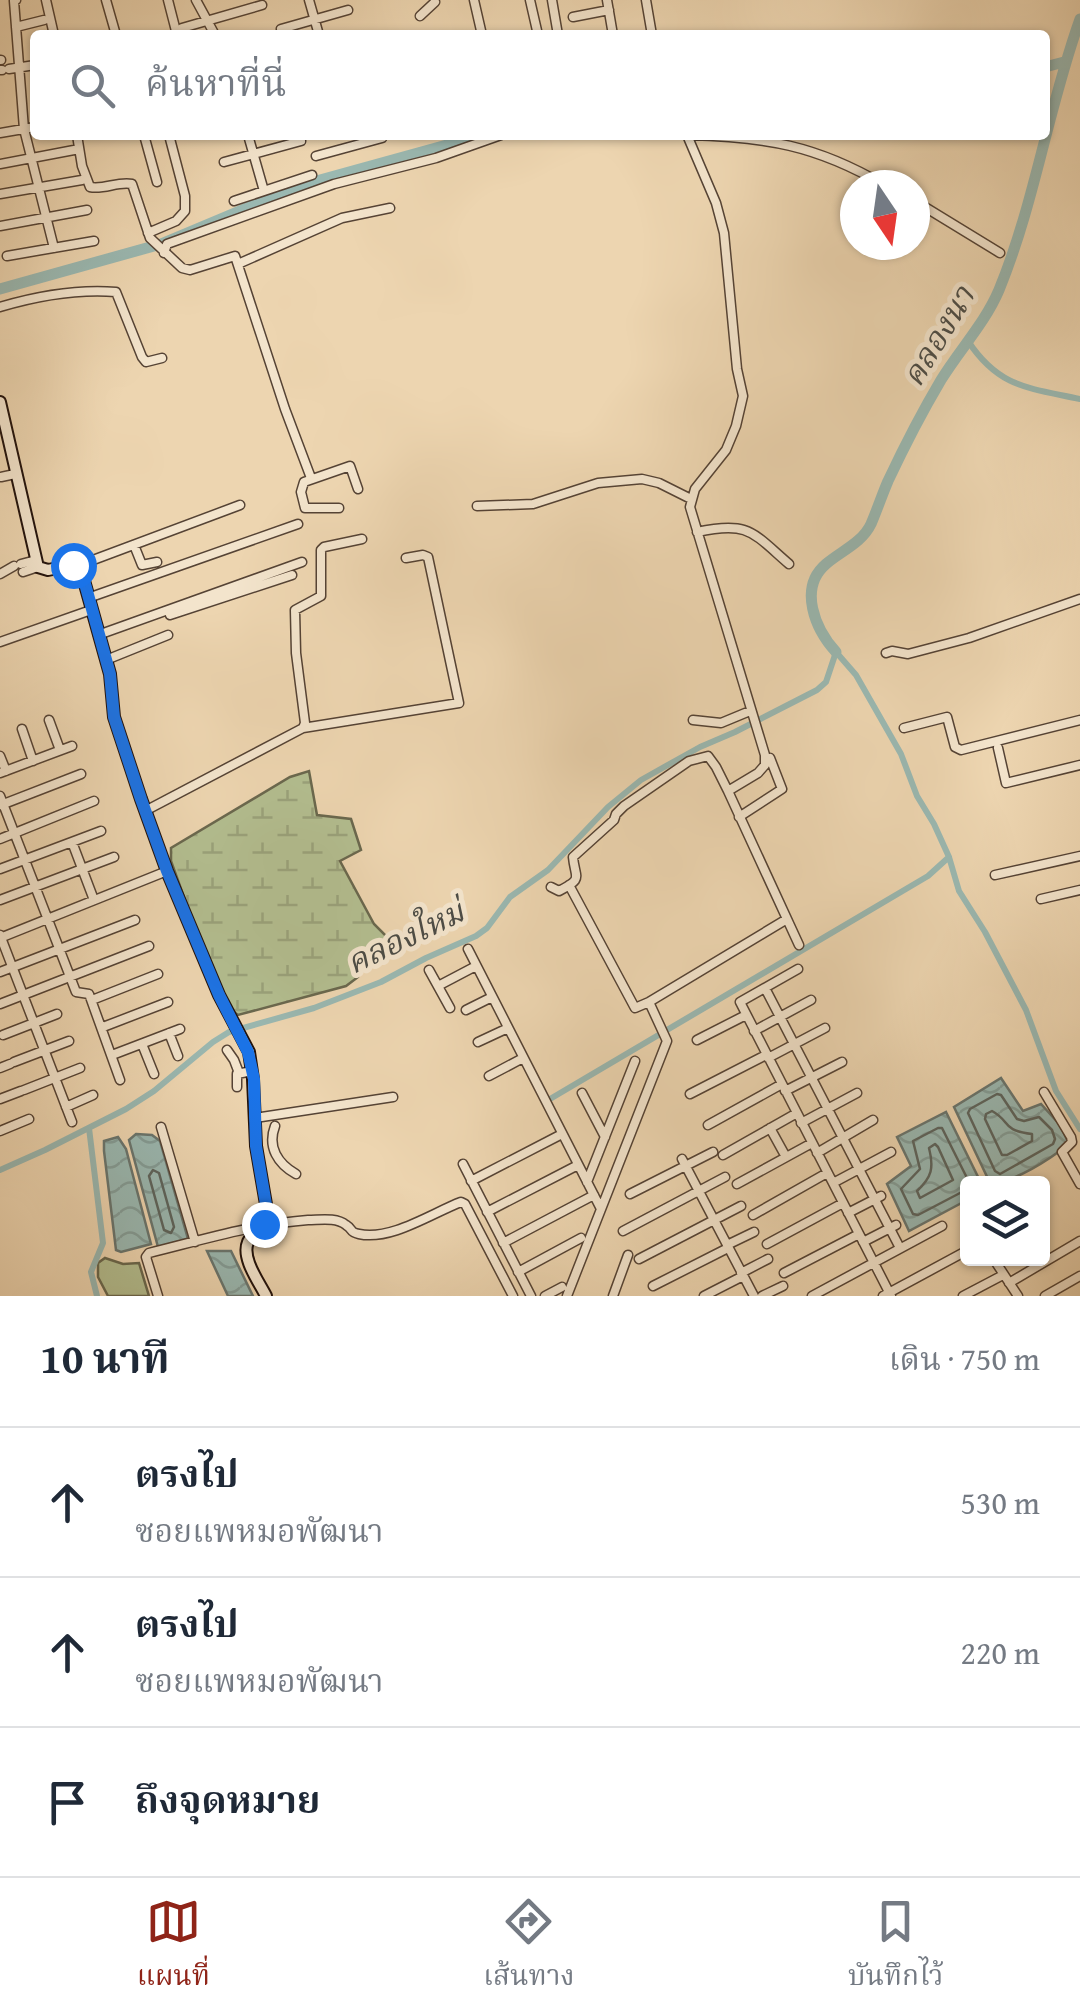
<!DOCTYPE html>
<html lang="th">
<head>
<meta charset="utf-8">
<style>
  :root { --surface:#fff; --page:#f6f6f7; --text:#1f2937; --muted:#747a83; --line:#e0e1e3; --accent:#8f2418 }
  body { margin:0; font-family:"Gentium Book Plus","Noto Serif Thai",serif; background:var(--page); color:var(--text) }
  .controls { position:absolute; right:30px; bottom:30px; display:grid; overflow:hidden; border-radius:10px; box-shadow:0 2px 8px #0004 }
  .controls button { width:90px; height:90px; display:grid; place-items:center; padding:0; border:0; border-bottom:2px solid var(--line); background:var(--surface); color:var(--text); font:50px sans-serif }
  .compass { position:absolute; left:840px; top:170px; width:90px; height:90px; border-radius:50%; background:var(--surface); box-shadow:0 2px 8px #0004; rotate:167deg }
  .stop { position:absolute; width:30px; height:30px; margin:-22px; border:8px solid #1a73e8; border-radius:50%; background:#fff }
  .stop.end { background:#1a73e8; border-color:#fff; box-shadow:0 2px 10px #0008 }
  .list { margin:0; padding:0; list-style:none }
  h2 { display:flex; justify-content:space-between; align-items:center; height:130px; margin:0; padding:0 40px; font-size:42px }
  h2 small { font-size:32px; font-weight:400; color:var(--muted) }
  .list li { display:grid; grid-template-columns:65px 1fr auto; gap:30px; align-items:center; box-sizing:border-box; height:150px; padding:0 40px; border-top:2px solid var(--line) }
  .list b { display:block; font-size:38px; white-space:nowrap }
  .list p { margin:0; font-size:32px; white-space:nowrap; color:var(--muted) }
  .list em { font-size:32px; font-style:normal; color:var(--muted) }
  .icon { flex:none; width:55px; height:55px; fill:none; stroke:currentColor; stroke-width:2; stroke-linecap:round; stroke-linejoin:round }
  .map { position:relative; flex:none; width:1080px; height:1296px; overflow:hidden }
  .search { position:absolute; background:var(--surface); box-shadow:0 2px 8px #0004; left:30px; right:30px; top:30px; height:110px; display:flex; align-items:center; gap:25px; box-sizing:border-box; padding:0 35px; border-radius:10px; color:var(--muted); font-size:38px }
  .sheet { height:580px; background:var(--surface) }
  nav { display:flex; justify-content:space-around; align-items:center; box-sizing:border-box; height:140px; border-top:2px solid var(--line); background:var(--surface); font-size:28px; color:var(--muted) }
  nav a { display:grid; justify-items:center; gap:5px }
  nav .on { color:var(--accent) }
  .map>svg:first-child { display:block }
  .grass { fill:#b3be90; stroke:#6a684e; stroke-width:2.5 }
  .wetland { fill:url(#wetland-marsh); stroke:#6a684e; stroke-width:2.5 }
  .water { fill:url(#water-waves); stroke:#6a766f; stroke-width:2.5 }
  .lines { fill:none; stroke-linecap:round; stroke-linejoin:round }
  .shore { stroke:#5e655e; stroke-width:2.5 }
  .canal { stroke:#9ab8b1; stroke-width:6 }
  .river { stroke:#9ab8b1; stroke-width:11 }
  .street-casing { stroke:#554335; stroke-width:11 }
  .secondary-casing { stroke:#22120c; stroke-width:14 }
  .street { stroke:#f3e4cc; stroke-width:8 }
  .secondary { stroke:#f3e4cc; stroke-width:10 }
  .route { stroke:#1a73e8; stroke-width:12 }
  .labels { text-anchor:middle; stroke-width:10; stroke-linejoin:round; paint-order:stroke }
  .water-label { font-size:32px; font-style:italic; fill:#4c4c46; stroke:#f3e4cc }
</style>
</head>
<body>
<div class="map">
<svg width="1080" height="1296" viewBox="0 0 1080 1296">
  <defs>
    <pattern id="wetland-marsh" width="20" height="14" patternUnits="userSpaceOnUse" patternTransform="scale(2.5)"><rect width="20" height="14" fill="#b3be90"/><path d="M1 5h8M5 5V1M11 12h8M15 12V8" fill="none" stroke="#9aa27b"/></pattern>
    <pattern id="water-waves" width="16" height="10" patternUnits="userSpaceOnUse" patternTransform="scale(2.5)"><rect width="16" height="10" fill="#9ab8b1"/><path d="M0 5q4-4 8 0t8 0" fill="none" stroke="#849d97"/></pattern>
  </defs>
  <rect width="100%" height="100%" fill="#edd5b0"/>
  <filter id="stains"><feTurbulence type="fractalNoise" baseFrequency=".002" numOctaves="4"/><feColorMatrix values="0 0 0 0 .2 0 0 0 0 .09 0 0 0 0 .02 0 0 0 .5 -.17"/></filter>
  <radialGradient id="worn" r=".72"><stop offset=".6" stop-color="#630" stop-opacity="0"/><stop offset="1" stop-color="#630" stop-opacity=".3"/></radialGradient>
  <path class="grass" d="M105,1258L123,1264L139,1263L149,1296H108L98,1277V1263Z"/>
  <path class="wetland" d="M309,771L317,815L351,819L361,850L340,861L374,924L396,946L362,965L358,977L346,986L238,1015L230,1009L189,911L171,861V848L290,777Z"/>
  <path class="water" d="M1001,1078L1023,1111L1041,1104L1060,1125L1069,1144C1050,1159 1014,1183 990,1183L954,1107Z
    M946,1112L981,1183L968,1184L967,1200L909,1231L887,1184L911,1166L897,1137Z
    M136,1134L152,1135L160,1141L188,1239L158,1247L129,1140Z
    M118,1137L126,1149L151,1244L121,1252L116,1250L104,1151V1141Z
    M207,1251H231L253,1296H228Z"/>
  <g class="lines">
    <path class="shore" d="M997,1094L1001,1095L1017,1119L1024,1121L1039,1117L1052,1130L1055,1139L1053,1144L1000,1174L995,1171L968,1113L970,1109Z
      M992,1111C1012,1122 1000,1130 1032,1134V1141L1007,1155H1002L985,1119L986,1114Z
      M935,1144L938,1147L953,1180L920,1198L917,1191C932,1177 934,1168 929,1148Z
      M153,1170L159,1173L174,1227L171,1233L164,1230L149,1176Z
      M968,1191L960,1193L918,1215L913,1214L901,1189L920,1169L913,1141L938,1128H942L970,1184"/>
    <path class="canal" d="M968,341C999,388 1029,388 1080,399
      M836,652L856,675L901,754L917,796L934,824L949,857L959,891L985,932L1026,1010L1056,1091L1080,1129
      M550,1099L928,876L949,857
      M89,1128L103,1243L91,1272L97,1296
      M0,1170L45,1150L126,1109L154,1091L213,1042L229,1032L314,1008L381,982L426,958L476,936L487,928L510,897L548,870L608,807L641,780L700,747L735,732L817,690L826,682L836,652"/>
    <path class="river" d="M1045,67L1064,62
      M0,289L161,244L302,185L483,135
      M836,652C815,629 798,588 826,564C841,551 862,543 871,524C877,510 882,495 888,481C904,447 922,412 941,380C960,349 985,323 999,290C1035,202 1048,108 1080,19"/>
    <g class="street-casing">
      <path id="street" d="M16,0L14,1L24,129L54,248
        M46,0L54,35
        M106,0L116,35
        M168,0L177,35
        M196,0L215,35
        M309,0L319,35
        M474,0L482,35
        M530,0L538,35
        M552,0L558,35
        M607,0L613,35
        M646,0L652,35
        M420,16L435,2
        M573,17L609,10
        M16,27L44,20
        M182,28L262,5
        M281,29L348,10
        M0,60H1
        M9,69L35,65
        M0,70H2
        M0,133L35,127
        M77,135L82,166L90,187C104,190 118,181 132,184L150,238L182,268L190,270L235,256L285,409L311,478
        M144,135L157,182
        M248,135L264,191
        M688,135C765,137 816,145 884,185
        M316,156L382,138
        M224,162L301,141
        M0,164L74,150
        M0,194L82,180
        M234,201L312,175
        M915,201L1000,253
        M0,226L87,210
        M148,233L176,221L185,211V196L169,135
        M164,253L167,244L334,184L436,158L501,135
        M7,256L94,241
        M238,264L342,218L390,208
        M0,307C37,296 78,289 116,292L142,357L146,362L162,358
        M1,477L15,474
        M477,506L533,504L598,483L642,479L659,483L691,499
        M339,508H305L301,492L304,482L350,466L358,489
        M697,532C749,521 752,532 789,564
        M134,545L142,565L157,562
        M21,564L36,560
        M77,566L240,505
        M23,572L38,567
        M0,574L14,566
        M88,598L298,524
        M170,615L292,575
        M98,635L302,562
        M0,642L91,610
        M886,653L892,651L908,654L969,638L1080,599
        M106,660L168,635
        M49,720L60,750
        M693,720L721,723L750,711
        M303,728L459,703L428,557L423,555L406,558
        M904,728L947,717L955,747L961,750L1080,720
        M22,729L33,761
        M998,748L1006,783L1080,765
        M0,756L6,771
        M0,773L72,746
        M728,791L799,945
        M0,796L76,992L89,994L120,1080
        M1,805L81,774
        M145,811L303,728L305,723L296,653L295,610L321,596V550L324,547L362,539
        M739,817L782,789L770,758
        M0,839L94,801
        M72,842L94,900
        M0,869L101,831
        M995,875L1080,856
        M569,885L635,1008L649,1002L787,919
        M551,887L559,891C584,878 575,879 573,857L614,820L616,814L624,806L689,761L708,756L716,767L728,791L758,773L765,765V755L690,507L695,489L726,450L736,426L743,396L737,369L724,233L716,203L687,135
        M1041,899L1080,890
        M0,900L114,857
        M0,935L72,1122
        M0,938L167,871
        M468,949L601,1209
        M798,969L740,1002L891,1296
        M429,970L450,1008
        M0,972L135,920
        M438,986L476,966
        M765,988L900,1248
        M92,1000L158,974
        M0,1004L149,946
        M466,1010L492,997
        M103,1027L168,1002
        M754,1031L811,1000
        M169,1033L178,1056
        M3,1035L57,1014
        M697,1040L746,1015
        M478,1042L508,1028
        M142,1044L154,1074
        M227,1050L234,1060L239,1073
        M112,1055L180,1029
        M768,1058L825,1028
        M14,1062L69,1041
        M0,1068L10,1064
        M489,1076L523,1058
        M237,1087V1074L252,1071
        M24,1090L80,1068
        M785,1091L842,1062
        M1044,1092L1071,1137L1072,1142L1062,1152L1080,1184
        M582,1093L605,1137
        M690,1094L766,1055
        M0,1099L21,1091
        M66,1107L93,1095
        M255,1118L393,1097
        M801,1123L857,1093
        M708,1125L782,1084
        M275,1126C267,1147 278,1164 296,1174
        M161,1127L195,1242
        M770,1128L786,1157
        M0,1131L29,1119
        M817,1153L873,1120
        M723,1155L797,1113
        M682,1159L754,1296
        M463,1164L531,1296
        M471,1181L562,1134
        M587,1182L635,1061
        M833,1183L891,1152
        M737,1184L812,1143
        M630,1194L713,1152
        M487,1212L578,1165
        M848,1213L881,1196
        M753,1215L827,1173
        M623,1231L725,1177
        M863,1242L896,1225
        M503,1243L594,1195
        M767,1244L843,1203
        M727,1245L754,1232
        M993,1258L1018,1296
        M639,1259L741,1206
        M518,1272L581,1238
        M741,1273L768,1259
        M784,1273L859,1234
        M1009,1283L1080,1241
        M653,1286L728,1248
        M158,1296L146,1257L149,1253C202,1240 254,1224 308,1220C320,1220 336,1217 346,1225C354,1230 349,1232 359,1234C391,1241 432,1213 461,1202L465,1204L513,1296
        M545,1296L562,1287
        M567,1296L667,1041L649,1002
        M613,1296L628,1255
        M704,1296L743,1276
        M762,1296L783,1286
        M812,1296L942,1226
        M883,1296L968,1250
        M963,1296L1003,1275
        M1045,1296L1080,1276"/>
    </g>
    <g class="secondary-casing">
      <path id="secondary" d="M0,402L38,567L48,570L73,565L81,570L110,674L114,717L141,799L167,871L219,995L249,1052L253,1079L256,1146L268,1216C263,1227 253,1232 248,1242C241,1258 259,1282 266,1296"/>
    </g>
    <use href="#street" class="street"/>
    <use href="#secondary" class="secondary"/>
  </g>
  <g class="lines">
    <path class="route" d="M73,565L77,566L82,573L110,674L114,717L141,799L167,871L219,995L248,1052L254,1079L256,1146L268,1216L264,1224"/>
  </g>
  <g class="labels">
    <g class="water-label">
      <text transform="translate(938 336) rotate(-59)" y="11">คลองนา</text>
      <text transform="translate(405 937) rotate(-26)" y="11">คลองใหม่</text>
    </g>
  </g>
  <rect width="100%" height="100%" filter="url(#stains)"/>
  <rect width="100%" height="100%" fill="url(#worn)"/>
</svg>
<div class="controls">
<button><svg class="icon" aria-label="layers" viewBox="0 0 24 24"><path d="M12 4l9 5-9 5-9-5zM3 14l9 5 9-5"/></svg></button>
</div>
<svg class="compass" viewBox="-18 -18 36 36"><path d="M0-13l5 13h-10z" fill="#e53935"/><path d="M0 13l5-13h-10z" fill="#747a83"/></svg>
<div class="stop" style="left:73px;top:565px"></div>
<div class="stop end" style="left:264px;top:1224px"></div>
<div class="search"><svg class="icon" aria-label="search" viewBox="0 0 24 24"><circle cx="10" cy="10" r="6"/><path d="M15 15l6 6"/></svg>ค้นหาที่นี่</div>
</div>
<section class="sheet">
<h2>10 นาที<small>เดิน · 750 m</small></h2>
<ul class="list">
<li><svg class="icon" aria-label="ahead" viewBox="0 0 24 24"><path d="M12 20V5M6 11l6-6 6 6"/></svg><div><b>ตรงไป</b><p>ซอยแพหมอพัฒนา</p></div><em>530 m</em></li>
<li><svg class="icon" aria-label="ahead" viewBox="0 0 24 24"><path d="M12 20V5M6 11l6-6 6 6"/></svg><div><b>ตรงไป</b><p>ซอยแพหมอพัฒนา</p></div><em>220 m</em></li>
<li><svg class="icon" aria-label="arrive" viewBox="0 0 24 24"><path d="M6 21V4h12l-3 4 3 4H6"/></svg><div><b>ถึงจุดหมาย</b></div></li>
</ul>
</section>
<nav>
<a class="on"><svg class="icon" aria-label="map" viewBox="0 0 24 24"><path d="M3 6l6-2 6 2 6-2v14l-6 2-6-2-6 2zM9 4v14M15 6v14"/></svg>แผนที่</a>
<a><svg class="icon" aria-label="directions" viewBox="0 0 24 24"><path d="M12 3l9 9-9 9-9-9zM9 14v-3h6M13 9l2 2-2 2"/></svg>เส้นทาง</a>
<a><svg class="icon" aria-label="saved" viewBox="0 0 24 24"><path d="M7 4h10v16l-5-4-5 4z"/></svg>บันทึกไว้</a>
</nav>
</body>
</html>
